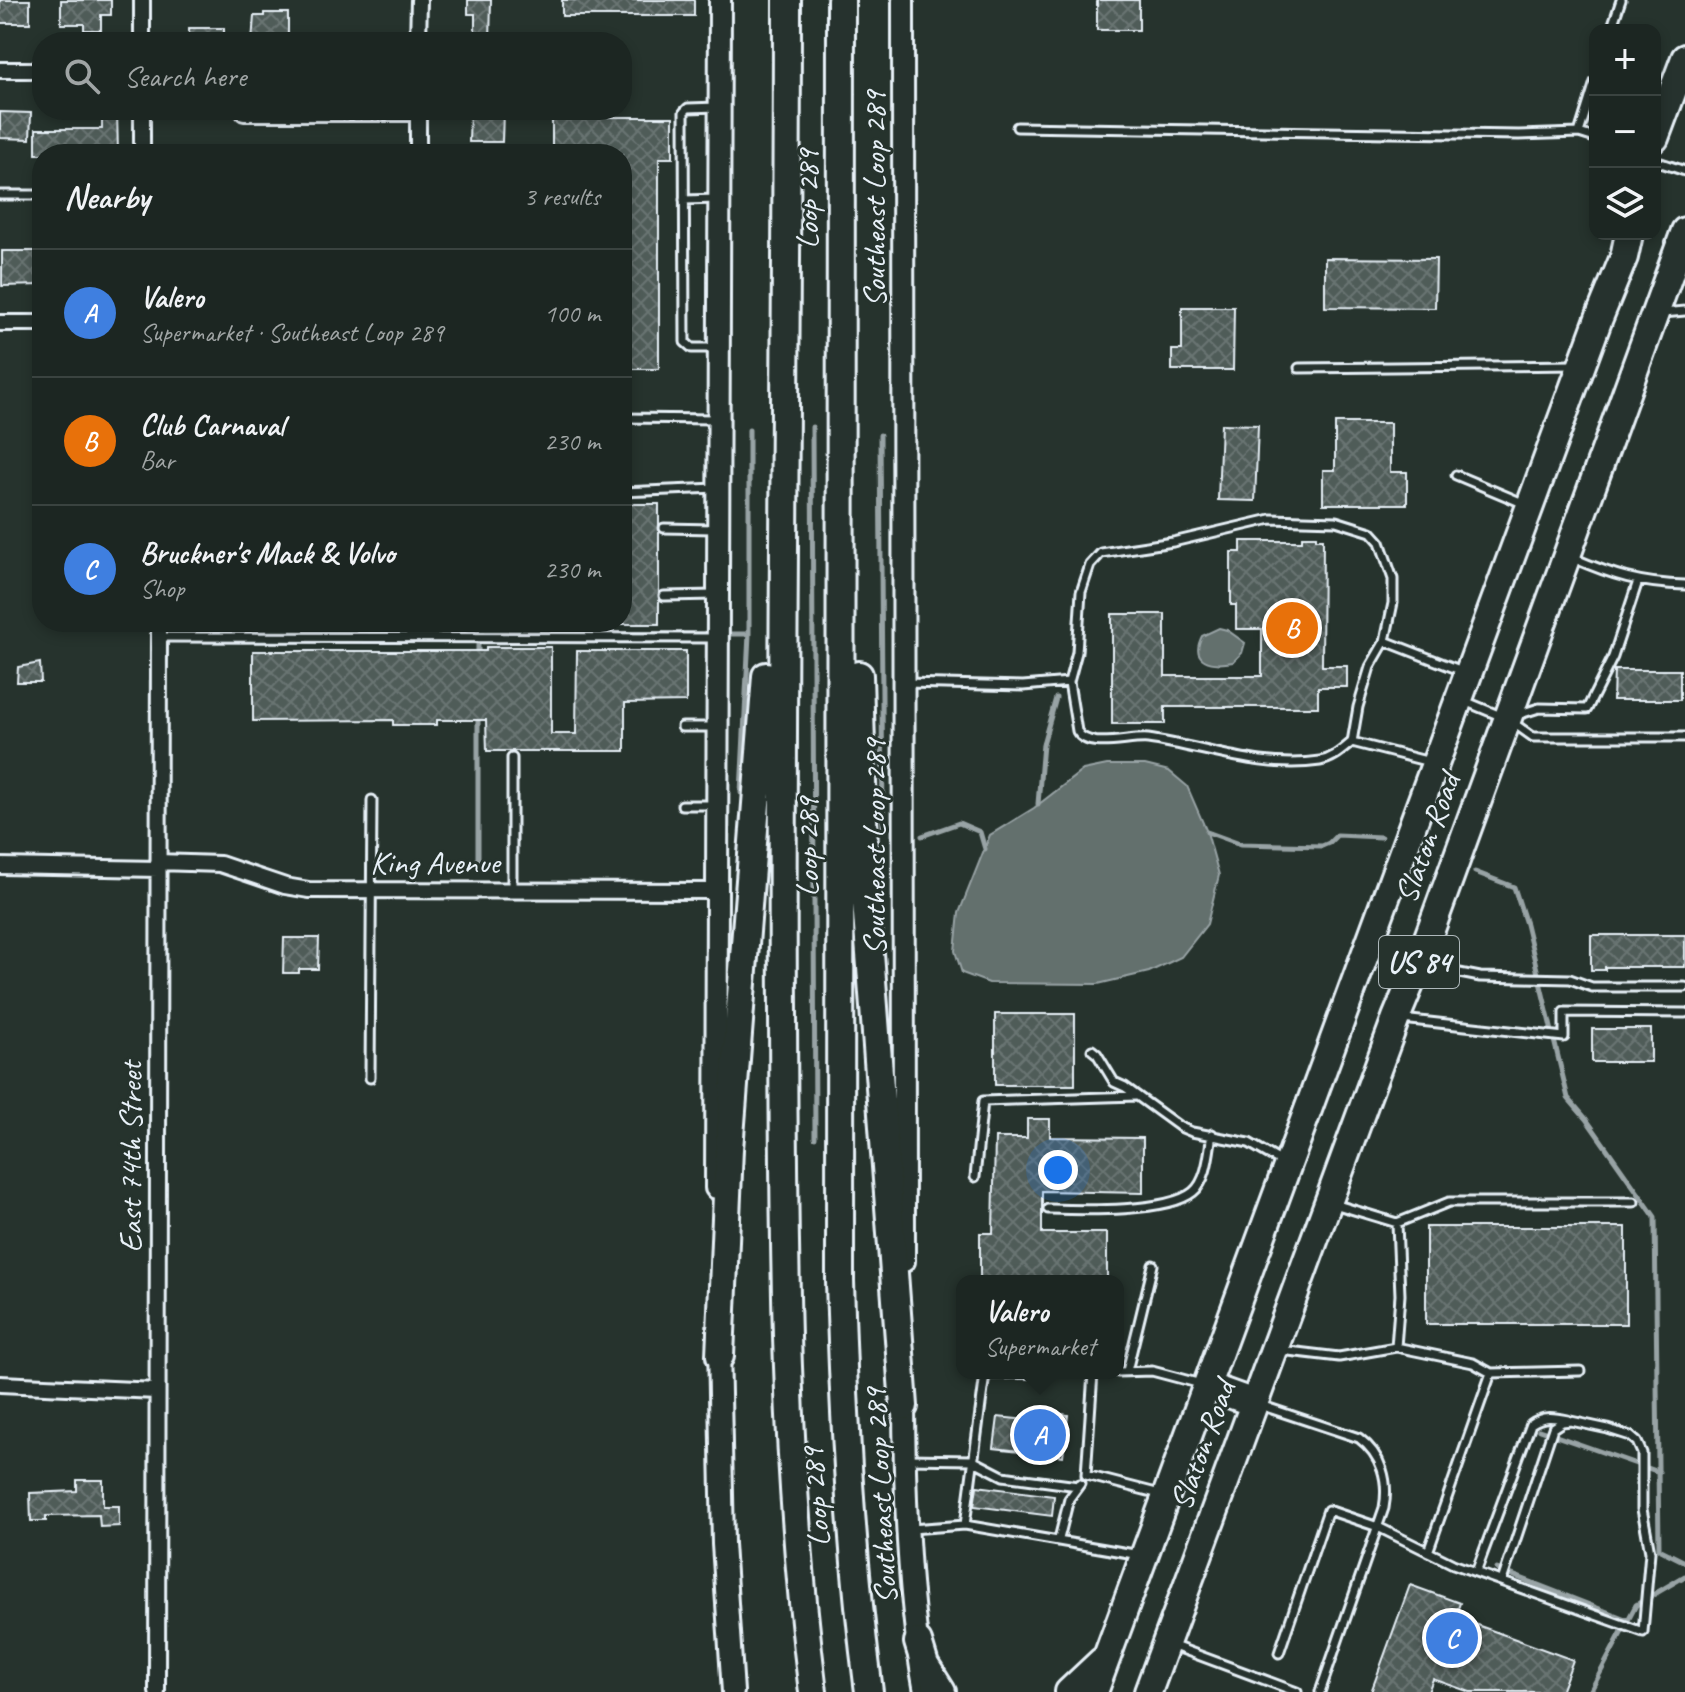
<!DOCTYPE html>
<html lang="en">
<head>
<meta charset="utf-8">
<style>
  :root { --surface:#1c2622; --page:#29322f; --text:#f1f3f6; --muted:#a0a5a5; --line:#3a4340; --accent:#ff9aa2 }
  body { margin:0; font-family:Caveat,sans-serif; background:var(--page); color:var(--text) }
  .controls { position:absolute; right:24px; top:24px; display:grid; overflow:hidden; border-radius:16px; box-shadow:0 4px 12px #0003 }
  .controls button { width:72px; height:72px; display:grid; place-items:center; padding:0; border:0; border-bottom:2px solid var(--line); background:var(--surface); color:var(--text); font:40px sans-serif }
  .you { position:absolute; left:1058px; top:1170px; width:28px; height:28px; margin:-20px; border:6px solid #fff; border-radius:50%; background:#1a73e8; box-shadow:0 0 0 12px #1a73e833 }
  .badge { display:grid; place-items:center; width:52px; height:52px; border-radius:50%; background:var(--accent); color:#fff; font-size:26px; font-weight:700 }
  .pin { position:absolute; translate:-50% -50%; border:4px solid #fff; box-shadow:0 2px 8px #0006 }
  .popup { position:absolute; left:956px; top:1275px; width:168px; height:104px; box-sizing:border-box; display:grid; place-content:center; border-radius:16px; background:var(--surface); filter:drop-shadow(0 2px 6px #0005); font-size:26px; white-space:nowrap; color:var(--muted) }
  .popup b { font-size:30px; color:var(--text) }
  .popup::after { content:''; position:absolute; left:50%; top:100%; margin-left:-16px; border:16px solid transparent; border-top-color:var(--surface) }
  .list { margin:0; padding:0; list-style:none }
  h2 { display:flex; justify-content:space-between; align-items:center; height:104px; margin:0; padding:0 32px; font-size:34px }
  h2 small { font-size:26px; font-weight:400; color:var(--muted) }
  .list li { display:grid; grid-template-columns:52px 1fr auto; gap:24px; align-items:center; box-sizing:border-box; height:128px; padding:0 32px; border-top:2px solid var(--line) }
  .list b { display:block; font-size:30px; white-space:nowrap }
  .list p { margin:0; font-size:26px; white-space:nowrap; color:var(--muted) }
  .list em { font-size:26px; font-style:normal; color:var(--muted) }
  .icon { flex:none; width:44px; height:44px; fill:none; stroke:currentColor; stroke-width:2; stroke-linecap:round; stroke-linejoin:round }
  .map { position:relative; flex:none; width:1685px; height:1692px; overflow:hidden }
  .search { position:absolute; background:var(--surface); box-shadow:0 4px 12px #0003; left:32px; top:32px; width:600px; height:88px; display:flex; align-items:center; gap:20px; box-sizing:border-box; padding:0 28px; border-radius:32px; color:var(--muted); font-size:30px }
  .panel { position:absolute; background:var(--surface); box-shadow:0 4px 12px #0003; left:32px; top:144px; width:600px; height:488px; border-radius:32px }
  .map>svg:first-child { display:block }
  .water { fill:#636f6d; stroke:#98a3a5; stroke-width:2 }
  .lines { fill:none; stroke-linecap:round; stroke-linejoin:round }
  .stream { stroke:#98a3a5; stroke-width:5 }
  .building { fill:url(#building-cross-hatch); stroke:#e8f1f8; stroke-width:2 }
  .lane-casing { stroke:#e8f1f8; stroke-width:13 }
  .street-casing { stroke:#e8f1f8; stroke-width:20 }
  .secondary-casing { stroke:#e8f1f8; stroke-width:26 }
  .highway-casing { stroke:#e8f1f8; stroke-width:32 }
  .lane { stroke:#26332d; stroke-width:7 }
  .street { stroke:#26332d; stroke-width:14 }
  .secondary { stroke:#26332d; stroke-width:20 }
  .highway { stroke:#26332d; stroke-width:26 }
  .labels { text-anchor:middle; stroke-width:6; stroke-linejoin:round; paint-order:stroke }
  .shield { fill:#26332d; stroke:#aeb8bb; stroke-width:2 }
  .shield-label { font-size:30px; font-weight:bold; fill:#e8f1f8 }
  .street-label { font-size:32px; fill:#e8f1f8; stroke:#26332d }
</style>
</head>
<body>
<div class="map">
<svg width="1685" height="1692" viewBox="0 0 1685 1692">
  <defs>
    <pattern id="building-cross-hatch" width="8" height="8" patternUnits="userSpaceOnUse" patternTransform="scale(2)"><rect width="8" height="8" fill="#505c59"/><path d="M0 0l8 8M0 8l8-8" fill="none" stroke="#697472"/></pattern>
  </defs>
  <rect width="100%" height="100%" fill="#26332d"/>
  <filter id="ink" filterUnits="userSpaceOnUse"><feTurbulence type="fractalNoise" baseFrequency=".0125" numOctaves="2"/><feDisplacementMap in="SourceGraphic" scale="16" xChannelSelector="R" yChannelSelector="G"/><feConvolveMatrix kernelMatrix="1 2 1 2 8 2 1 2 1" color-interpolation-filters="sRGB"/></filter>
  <g filter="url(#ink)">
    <path class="water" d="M1219,628L1227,630L1245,643L1242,653L1233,662C1212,666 1189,662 1202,636Z
      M1107,765H1145L1169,771L1187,786L1207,832L1219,875L1207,924L1181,957L1149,972L1098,984L989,983L962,973L955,951L959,913L990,835L1034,808L1083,770Z"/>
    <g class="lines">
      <path class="stream" d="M812,427L815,1138
        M880,435L883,826
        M452,622V630L478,633
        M721,634H749L741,793
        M749,634V430
        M478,654V633L711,634
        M1038,804L1043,744L1056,698
        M1207,832L1240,844L1322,846L1329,843L1337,835L1381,837
        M922,836L959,823L980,832L985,849
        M478,867V716
        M1475,872L1514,887L1526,924L1568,1098L1586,1119L1655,1217L1659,1549L1685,1562
        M1539,1430L1659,1472
        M1497,1569L1628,1620
        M1590,1692L1636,1605L1685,1576"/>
    </g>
    <path class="building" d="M0,0H30V23H0Z
      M61,0H111V15H101V30H84V24H61Z
      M468,0H491L490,42H475V14H468Z
      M562,0H694V16H562Z
      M1097,0H1139V30H1097Z
      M264,13H288V42H252L254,16H264Z
      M189,28H224V42H189Z
      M102,110H117L118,154H36V129H102Z
      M470,110L503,112L502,142H469Z
      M0,112L31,113L30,139L0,138Z
      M552,117H673V158H659V369H622V154H552Z
      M2,251H42V285L2,286Z
      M1325,258L1436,259L1435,308L1325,307Z
      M1182,307H1234L1233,370H1172V350H1182Z
      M1335,423H1390V472H1407V504H1323V470H1335Z
      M1221,424L1258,425L1255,501L1218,500Z
      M622,504H659V624H622Z
      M1302,536H1316V539H1323L1322,666H1347V687H1318V707H1165V724H1112V614H1165V676H1262V629H1236V605H1231V552H1241V541H1302Z
      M486,647H551V734H576L577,651H686V702L625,703V751H487L486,720H437V725H393V720L253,721V651H486Z
      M40,663L41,682H17L18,667Z
      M1614,670H1680V700H1613Z
      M1591,935H1685V967H1605V970H1591Z
      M284,938H319L318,969H299V973H283Z
      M995,1014H1075V1085H995Z
      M1592,1029H1651V1062H1592Z
      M1027,1119H1050V1137L1143,1138V1193L1042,1191V1233H1107V1281H980V1233H993L995,1138H1027Z
      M1426,1227H1626V1324H1426Z
      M1038,1410L1068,1415L1063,1456L994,1448L998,1417L1036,1421Z
      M77,1480H103V1506H119V1526L100,1527L99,1515L46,1516V1521H31L30,1493L77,1491Z
      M977,1486L1054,1496L1052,1516L974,1506Z
      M1410,1585L1460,1603L1455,1617L1573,1660L1561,1692H1470L1433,1679L1428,1692H1371Z"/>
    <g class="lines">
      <g class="lane-casing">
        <path id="lane" d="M1611,30L1621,0
          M1017,127L1519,135L1579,133L1595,138
          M1579,133L1595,82
          M1655,161L1685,171
          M0,195H42
          M684,200L718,199
          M1663,313L1685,311
          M715,348H692L685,342L684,112L688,108L718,107
          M1299,368L1576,365
          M622,418L716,419
          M1456,475L1525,504
          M622,492L717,488
          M664,528L714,529
          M1573,558C1612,575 1641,584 1685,585
          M664,596L716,595
          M159,637L717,638
          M1385,641L1457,669L1458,678
          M906,683L1023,686L1069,682L1077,652L1081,592L1090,565L1101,553L1173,542L1271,519L1336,521L1371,532L1380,542L1393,579V603L1385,641L1370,667L1358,707L1352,742C1342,750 1333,759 1320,761C1261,770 1205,747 1148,739C1128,737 1088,751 1077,731L1069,682
          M1462,700L1503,717
          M1514,716L1539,708L1587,709L1613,657L1638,581
          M1512,722L1533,737H1685
          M682,727H715
          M1352,742L1430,762
          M682,805H714
          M512,890V758
          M1424,966L1480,977L1570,979L1592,987H1685
          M1402,1019L1564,1037V1012L1685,1013
          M1092,1050L1097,1054L1114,1082L1125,1087L1180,1127L1192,1132L1249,1143L1282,1162
          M370,1078L372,800
          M975,1177L983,1101L1136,1096
          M1048,1209C1081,1210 1167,1213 1193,1192C1208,1180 1209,1150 1212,1134
          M1397,1223L1449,1202H1634
          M1396,1347L1473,1363L1491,1373L1580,1371
          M1280,1350L1339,1357L1396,1347L1400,1295L1397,1223L1334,1204
          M1127,1371L1153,1265
          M1118,1372L1152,1371L1201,1384
          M1049,1373L985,1374L965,1525L1140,1555
          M1093,1373L1086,1475L1160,1494
          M1257,1404L1359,1438C1382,1455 1389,1481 1384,1508L1320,1692
          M907,1459L972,1460L1003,1476L1078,1486
          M911,1529L965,1525
          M1059,1539L1069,1499L1080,1484
          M1428,1552L1491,1373
          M1476,1572L1531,1424C1543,1415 1554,1417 1568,1420
          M1171,1645L1297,1692
          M1279,1653L1328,1510L1378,1527L1453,1564L1643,1632L1650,1552L1642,1509V1453L1637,1442L1630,1436L1608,1429L1571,1421L1562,1422L1553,1428L1502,1581"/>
      </g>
      <g class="street-casing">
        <path id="street" d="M142,0V42
          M418,42L419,0
          M0,70H42
          M142,110V154
          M244,113H418
          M418,154V110
          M0,323H42
          M158,862L220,864L285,886L309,890L716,891
          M0,866L158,869
          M0,1384L157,1391
          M157,1692L159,622"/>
      </g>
      <g class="secondary-casing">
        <path id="secondary" d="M903,0L904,1261
          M716,1188L720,0
          M719,1344L723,1544L733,1692
          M904,1393C904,1488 908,1599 925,1692"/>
      </g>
      <g class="highway-casing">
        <path id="highway" d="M787,0C787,338 781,675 783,1012C784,1239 784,1466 813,1692
          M841,0L840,1281C844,1419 851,1555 869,1692
          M1655,138L1685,58
          M859,675L865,887L904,1406
          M720,1356L729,1149L766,676
          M1207,1386L1254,1403
          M918,1642L925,1665L942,1692
          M1069,1692L1102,1661
          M1094,1692L1599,318L1624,257L1629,234
          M1148,1692L1396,1018L1418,965L1685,231"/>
      </g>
      <use href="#lane" class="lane"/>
      <use href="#street" class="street"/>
      <use href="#secondary" class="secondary"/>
      <use href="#highway" class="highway"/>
    </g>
  </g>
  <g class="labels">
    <rect class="shield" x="1379" y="936" width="80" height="52" rx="6"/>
    <g class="shield-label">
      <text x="1419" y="972">US 84</text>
    </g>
    <g class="street-label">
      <text transform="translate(807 199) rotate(-90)" y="11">Loop 289</text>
      <text transform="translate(874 199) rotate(-90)" y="11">Southeast Loop 289</text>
      <text transform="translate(1427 838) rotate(-70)" y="11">Slaton Road</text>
      <text transform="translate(807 847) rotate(-90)" y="11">Loop 289</text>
      <text transform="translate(874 847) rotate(-90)" y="11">Southeast Loop 289</text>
      <text x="435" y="873">King Avenue</text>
      <text transform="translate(130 1157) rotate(-90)" y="11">East 74th Street</text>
      <text transform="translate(1202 1445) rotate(-70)" y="11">Slaton Road</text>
      <text transform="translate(880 1496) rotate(-93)" y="11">Southeast Loop 289</text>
      <text transform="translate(815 1497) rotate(-94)" y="11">Loop 289</text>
    </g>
  </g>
</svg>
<div class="controls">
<button>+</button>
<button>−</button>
<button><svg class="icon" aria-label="layers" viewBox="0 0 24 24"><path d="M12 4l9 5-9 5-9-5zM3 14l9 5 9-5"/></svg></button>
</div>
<div class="you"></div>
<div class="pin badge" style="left:1040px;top:1435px;background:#3f7fe0">A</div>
<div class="popup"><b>Valero</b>Supermarket</div>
<div class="pin badge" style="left:1292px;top:628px;background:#e8710a">B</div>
<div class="pin badge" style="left:1452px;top:1638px;background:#3f7fe0">C</div>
<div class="search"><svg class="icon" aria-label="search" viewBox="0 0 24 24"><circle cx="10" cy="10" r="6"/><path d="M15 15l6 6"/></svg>Search here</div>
<section class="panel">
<h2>Nearby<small>3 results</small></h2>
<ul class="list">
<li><span class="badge" style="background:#3f7fe0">A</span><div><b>Valero</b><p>Supermarket · Southeast Loop 289</p></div><em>100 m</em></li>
<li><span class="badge" style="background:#e8710a">B</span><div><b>Club Carnaval</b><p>Bar</p></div><em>230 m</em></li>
<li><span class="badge" style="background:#3f7fe0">C</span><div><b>Bruckner's Mack &amp; Volvo</b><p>Shop</p></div><em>230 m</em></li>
</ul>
</section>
</div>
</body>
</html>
